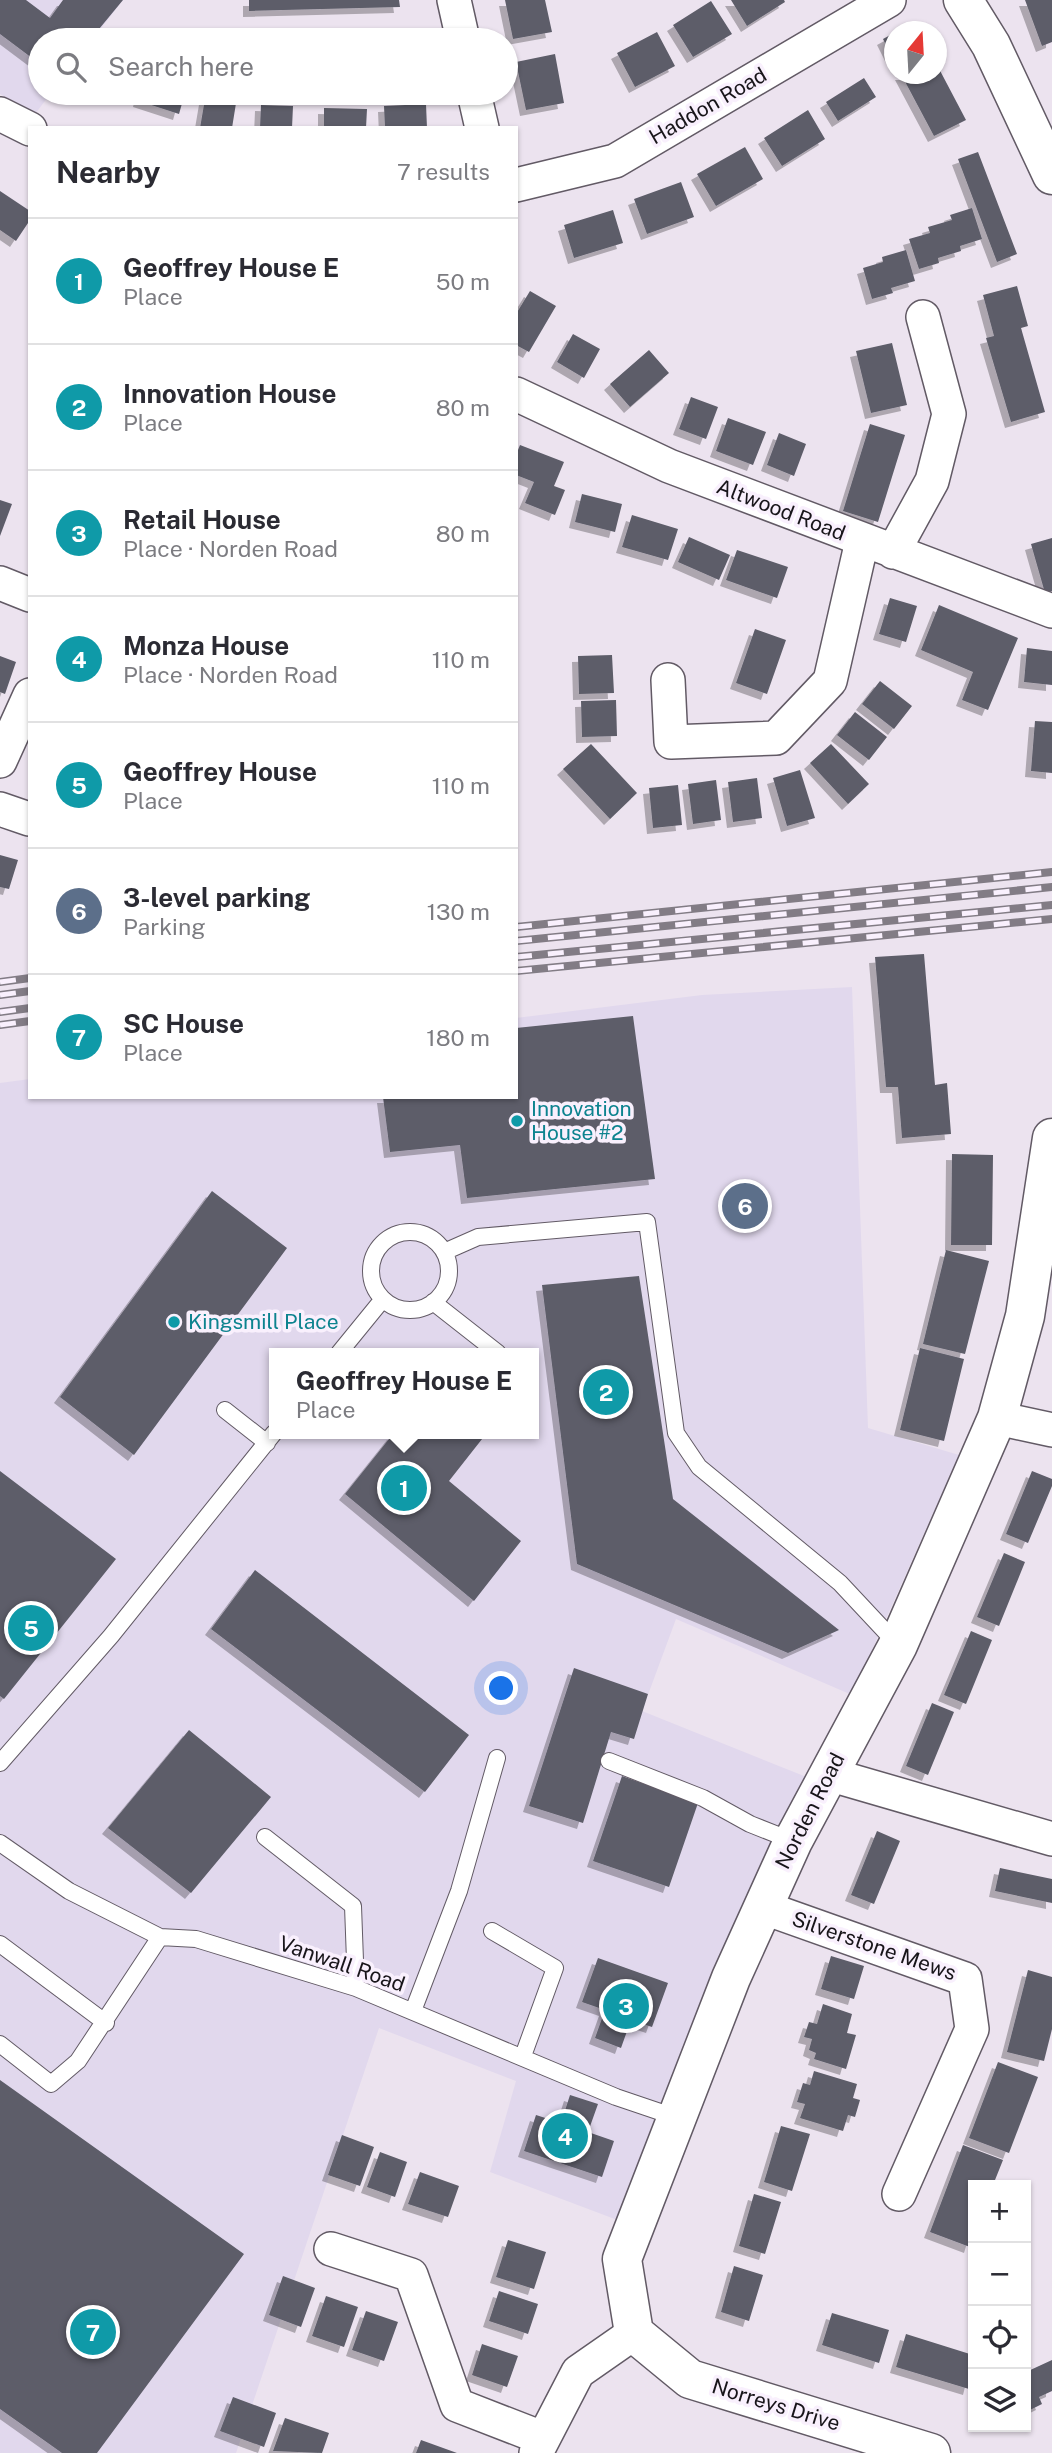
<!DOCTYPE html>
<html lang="en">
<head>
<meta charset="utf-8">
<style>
  :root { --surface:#fff; --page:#f7f7f7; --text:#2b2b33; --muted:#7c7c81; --line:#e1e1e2; --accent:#0b8043 }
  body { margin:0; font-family:"Public Sans",sans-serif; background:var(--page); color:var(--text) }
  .controls { position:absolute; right:21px; bottom:21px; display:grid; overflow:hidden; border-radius:0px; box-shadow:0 2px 5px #0004 }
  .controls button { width:63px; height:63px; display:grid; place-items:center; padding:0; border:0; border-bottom:2px solid var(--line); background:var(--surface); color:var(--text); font:35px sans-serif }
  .compass { position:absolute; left:884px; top:21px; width:63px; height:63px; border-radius:50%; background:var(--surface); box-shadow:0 2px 5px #0004; rotate:18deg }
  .you { position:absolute; left:502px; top:1689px; width:24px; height:24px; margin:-18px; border:5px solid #fff; border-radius:50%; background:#1a73e8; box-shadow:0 0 0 10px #1a73e833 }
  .badge { display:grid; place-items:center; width:46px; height:46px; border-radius:50%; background:var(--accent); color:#fff; font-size:23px; font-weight:700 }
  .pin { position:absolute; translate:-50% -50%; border:4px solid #fff; box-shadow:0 2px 7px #0006 }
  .popup { position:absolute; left:269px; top:1348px; width:270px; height:91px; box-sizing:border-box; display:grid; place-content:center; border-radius:0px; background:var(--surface); filter:drop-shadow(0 2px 5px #0005); font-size:23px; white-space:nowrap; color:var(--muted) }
  .popup b { font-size:26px; color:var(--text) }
  .popup::after { content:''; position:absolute; left:50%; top:100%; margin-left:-14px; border:14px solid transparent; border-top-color:var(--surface) }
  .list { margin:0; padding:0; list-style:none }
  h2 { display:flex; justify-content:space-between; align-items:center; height:91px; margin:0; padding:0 28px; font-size:30px }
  h2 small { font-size:23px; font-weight:400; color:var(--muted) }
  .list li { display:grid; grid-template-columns:46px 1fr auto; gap:21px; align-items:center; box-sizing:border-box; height:126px; padding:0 28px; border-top:2px solid var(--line) }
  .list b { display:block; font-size:26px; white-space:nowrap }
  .list p { margin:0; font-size:23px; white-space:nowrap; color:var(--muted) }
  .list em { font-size:23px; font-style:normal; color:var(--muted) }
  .icon { flex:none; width:38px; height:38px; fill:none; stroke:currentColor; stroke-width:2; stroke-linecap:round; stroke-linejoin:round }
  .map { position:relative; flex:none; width:1052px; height:2453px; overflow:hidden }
  .search { position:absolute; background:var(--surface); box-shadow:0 2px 5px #0004; left:28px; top:28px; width:490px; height:77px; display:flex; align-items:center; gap:18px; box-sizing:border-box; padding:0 24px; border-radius:38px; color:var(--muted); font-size:26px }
  .panel { position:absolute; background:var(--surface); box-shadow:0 2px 5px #0004; left:28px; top:126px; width:490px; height:973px; border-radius:0px }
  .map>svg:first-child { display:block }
  .commercial { fill:#e1d8ed; fill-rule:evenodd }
  .building { fill:#5d5d69; filter:url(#shadow) }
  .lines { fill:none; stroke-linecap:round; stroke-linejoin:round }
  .service-casing { stroke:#625a65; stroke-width:18 }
  .minor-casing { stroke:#625a65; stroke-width:36 }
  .tertiary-casing { stroke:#625a65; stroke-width:41 }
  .service { stroke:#fff; stroke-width:16 }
  .minor { stroke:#fff; stroke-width:33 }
  .tertiary { stroke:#fff; stroke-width:38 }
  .rail-casing { stroke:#827c85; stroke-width:8 }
  .rail { stroke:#f9f0fd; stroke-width:5; stroke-dasharray:16; stroke-linecap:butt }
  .culture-dot { fill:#0f9aa8; stroke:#f9f0fd; stroke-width:2.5 }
  .labels { text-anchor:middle; stroke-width:7; stroke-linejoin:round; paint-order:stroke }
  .street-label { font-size:21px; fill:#18151a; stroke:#f9f0fd }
  .culture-label { font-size:21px; fill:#0d838f; stroke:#f9f0fd; text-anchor:start }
</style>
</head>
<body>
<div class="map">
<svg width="1052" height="2453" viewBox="0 0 1052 2453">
  <defs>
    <filter id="shadow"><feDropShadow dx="-6" dy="6" stdDeviation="0" flood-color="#0004"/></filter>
  </defs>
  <rect width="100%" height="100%" fill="#ece3ef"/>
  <path class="commercial" d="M0,0H123L92,40H40V93H51L35,114L0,94Z
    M852,987L868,1428L959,1455L852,1695L676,1619L642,1711L809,1778L628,2224L490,2172L516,2081L379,2028L236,2453H0V1083L30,1079V1097H516V1018L702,995ZM274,1353H534V1434H274Z"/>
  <path class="building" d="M0,0H26L50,18L63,0H123L90,40H40V64L0,34Z
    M249,0H399L400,7L249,11Z
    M505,0H545L552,32L513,39Z
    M731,0H784L785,2L747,26Z
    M1025,0H1052V42L1042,46Z
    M711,1L732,34L693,57L673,25Z
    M657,32L675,66L635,87L617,53Z
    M894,33V61L883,39Z
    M555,54L564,103L526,110L516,62Z
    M936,63L966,120L934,136L901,74H936Z
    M864,78L876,97L838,121L826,102Z
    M141,93H185L179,114L139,101Z
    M206,93L237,97L232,128H200Z
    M426,104L427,128H385L384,106Z
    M261,105L293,106L292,128H260Z
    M324,108L367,109L366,128H324Z
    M808,110L825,139L782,166L764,138Z
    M745,147L763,179L716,206L697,174Z
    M978,152L1017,254L997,262L958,159Z
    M681,182L694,217L647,234L634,199Z
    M0,191L30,211V220L16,241L0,230Z
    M972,208L982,239L960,246L961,251L938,258L939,263L919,269L909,239L930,233L928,227L952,220L950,215Z
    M613,210L623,243L574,258L564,225Z
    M906,250L915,281L891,288L893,293L872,299L863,268L883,262L882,257Z
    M1017,286L1028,326L1021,328L1045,412L1011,422L986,338L994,336L983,295Z
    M530,291L556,306L529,352L516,345V314Z
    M573,334L600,349L584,378L557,362Z
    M892,343L907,405L871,413L856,351Z
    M649,350L669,373L630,407L610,384Z
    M691,397L718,407L706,439L679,429Z
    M728,418L766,432L753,465L716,451Z
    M870,424L905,435L878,522L843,511Z
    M779,433L806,444L794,476L767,465Z
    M520,445L564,462L554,486L565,490L555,515L525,503L534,482L516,475V455Z
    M582,494L622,504L615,532L575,522Z
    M0,500L12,504L0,536Z
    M632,515L678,529L668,560L622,547Z
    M689,537L730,555L719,580L678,562Z
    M1052,538V591L1045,593L1031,544Z
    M737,550L788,567L777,598L726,580Z
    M890,598L917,606L906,642L879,634Z
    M939,605L1018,638L988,710L962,700L973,672L921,650Z
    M755,629L786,640L767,694L736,683Z
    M1027,648L1052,651V685L1024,682Z
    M612,655L614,693L579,694L578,656Z
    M0,656L16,662L5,694L0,692Z
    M880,681L912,706L894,729L862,704Z
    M616,700L617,736L582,737L581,701Z
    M855,712L887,737L869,760L837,735Z
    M1035,721L1052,722V773L1031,771Z
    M591,744L637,793L610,819L563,769Z
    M831,744L869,784L848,804L810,763Z
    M800,770L815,818L787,826L773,778Z
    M757,778L762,818L733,822L728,782Z
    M716,780L721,820L693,824L688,784Z
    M678,785L682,825L653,828L649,788Z
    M0,855L18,860L9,889L0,887Z
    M924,954L935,1085L947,1083L951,1134L902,1138L898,1087H886L875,957Z
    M633,1016L655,1179L467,1198L460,1145L390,1152L383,1097H516V1028Z
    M952,1154L993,1155L992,1245H951Z
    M212,1191L287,1248L134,1455L60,1397Z
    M946,1250L989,1261L965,1354L923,1344Z
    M639,1276L673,1499L839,1630L788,1653L577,1564L542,1285Z
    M920,1348L964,1359L944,1441L900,1430Z
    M393,1434H486L449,1481L521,1541L474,1601L345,1494Z
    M0,1471L116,1559L4,1699L0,1696Z
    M1032,1471L1052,1479V1486L1028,1543L1006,1534Z
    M1004,1553L1025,1562L999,1626L977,1617Z
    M255,1570L469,1735L425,1792L211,1629Z
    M971,1631L992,1640L966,1704L944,1695Z
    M574,1668L648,1694L634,1739L611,1732L583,1823L529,1806Z
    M932,1703L954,1712L928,1775L906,1766Z
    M189,1730L271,1797L191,1893L108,1828Z
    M622,1776L698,1803L669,1887L593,1861Z
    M877,1831L900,1841L874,1904L851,1895Z
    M1000,1868L1052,1879V1903L995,1891Z
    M831,1956L864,1966L854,1999L821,1989Z
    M598,1958L668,1983L652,2027L631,2020L621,2048L595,2038L605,2010L582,2002Z
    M1028,1970L1052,1977V2029L1044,2061L1007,2052Z
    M823,2004L852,2014L847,2033L856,2035L846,2069L814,2059L816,2053L809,2050L812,2039L804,2037L809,2022L817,2024Z
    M998,2062L1038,2077L1009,2153L969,2138Z
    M814,2071L857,2084L853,2098L860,2100L855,2117L848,2115L843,2131L800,2118L805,2104L797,2102L803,2083L810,2085Z
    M0,2080L244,2254L97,2453H62L0,2409Z
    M570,2095L598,2104L588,2132L614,2141L602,2177L524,2151L536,2115L561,2123Z
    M781,2126L810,2134L792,2191L764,2182Z
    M342,2135L374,2147L360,2186L328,2175Z
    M963,2145L1003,2160L993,2185H973V2237L970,2247L930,2232Z
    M380,2152L407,2162L395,2197L367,2187Z
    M420,2172L459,2186L448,2217L408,2204Z
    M754,2194L781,2202L765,2254L739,2246Z
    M508,2240L546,2252L534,2289L496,2277Z
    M734,2266L763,2275L749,2321L721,2312Z
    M283,2276L315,2288L301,2327L269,2315Z
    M499,2291L538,2304L528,2334L489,2321Z
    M326,2296L358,2307L344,2347L312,2336Z
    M366,2311L398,2322L384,2361L352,2350Z
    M832,2313L889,2330L879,2363L822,2345Z
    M906,2334L973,2355V2373L969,2389L896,2367Z
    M482,2344L518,2356L507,2387L472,2375Z
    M1052,2360V2391L1039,2397L1042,2404L1026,2412V2372Z
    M233,2397L276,2413L264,2447L220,2431Z
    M285,2418L329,2433L322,2453L273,2451Z
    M421,2440L457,2453H416Z"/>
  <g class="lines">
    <g class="service-casing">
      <path id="service" d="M371 1271a39 39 0 1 1 78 0a39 39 0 1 1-78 0Z
        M444,1252L478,1237L647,1222L676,1433L699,1467L840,1583L898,1645
        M433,1302L498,1353
        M339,1353L383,1299
        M225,1410L267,1443
        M609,1761L703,1798L750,1824L793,1841
        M0,1763L111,1636L274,1433
        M265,1837L353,1906L356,1988
        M0,1843L69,1891L160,1937L196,1939L356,1988L616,2097L678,2118
        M492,1931L555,1968L523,2056
        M0,1944L106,2023
        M413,2011L459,1891L497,1758
        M0,2044L51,2084L78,2061L160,1937"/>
    </g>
    <g class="minor-casing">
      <path id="minor" d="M454,0L463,40
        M474,93L482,128
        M0,114L30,129
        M516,185L615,161L889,0
        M516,394L669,466L1052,611
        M893,552L932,481L949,414L923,317
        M0,583L30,595
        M668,680L671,742L776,738L830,681L862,541
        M0,761L30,695
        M0,809L29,819
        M997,1418L1052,1430
        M828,1774L1052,1839
        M762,1907L965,1979L972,2029L899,2194
        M331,2249L411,2275L457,2405L542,2438
        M536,2453L578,2372L634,2333"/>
    </g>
    <g class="tertiary-casing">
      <path id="tertiary" d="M963,0L991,45L1052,175
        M931,2453L690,2379L634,2333L622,2259L731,1978L793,1841L898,1645L997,1418L1025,1316L1052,1138"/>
    </g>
    <use href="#service" class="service"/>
    <use href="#minor" class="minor"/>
    <use href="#tertiary" class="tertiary"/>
    <g class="rail-casing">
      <path id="rail" d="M516,927L1052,872
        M516,941L1052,887
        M516,957L1052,905
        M516,971L1052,919
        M0,982L30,978
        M0,995L30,991
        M0,1012L30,1008
        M0,1025L30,1021"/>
    </g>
    <use href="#rail" class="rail"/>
  </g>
  <g class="culture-dot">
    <circle cx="517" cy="1121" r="7"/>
    <circle cx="174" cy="1322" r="7"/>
  </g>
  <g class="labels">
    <g class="street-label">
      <text transform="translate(708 106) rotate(-30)" y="7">Haddon Road</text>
      <text transform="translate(781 510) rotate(21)" y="7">Altwood Road</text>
      <text transform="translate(810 1811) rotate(-63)" y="7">Norden Road</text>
      <text transform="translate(874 1946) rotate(19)" y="7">Silverstone Mews</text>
      <text transform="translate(342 1964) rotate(19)" y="7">Vanwall Road</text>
      <text transform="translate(776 2405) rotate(17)" y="7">Norreys Drive</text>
    </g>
    <g class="culture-label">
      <text x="531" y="1116">Innovation<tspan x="531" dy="24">House #2</tspan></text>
      <text x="188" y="1329">Kingsmill Place</text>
    </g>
  </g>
</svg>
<div class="controls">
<button>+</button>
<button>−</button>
<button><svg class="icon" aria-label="locate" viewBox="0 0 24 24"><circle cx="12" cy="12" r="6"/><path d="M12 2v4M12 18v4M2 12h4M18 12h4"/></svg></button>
<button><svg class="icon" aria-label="layers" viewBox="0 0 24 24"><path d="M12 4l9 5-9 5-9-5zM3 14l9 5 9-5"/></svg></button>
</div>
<svg class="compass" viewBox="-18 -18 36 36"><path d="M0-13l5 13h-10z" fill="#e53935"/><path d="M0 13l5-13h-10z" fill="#7c7c81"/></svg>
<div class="you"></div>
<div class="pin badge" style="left:404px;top:1488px;background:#0f9aa8">1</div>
<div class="popup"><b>Geoffrey House E</b>Place</div>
<div class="pin badge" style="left:606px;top:1392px;background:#0f9aa8">2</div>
<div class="pin badge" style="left:626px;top:2006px;background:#0f9aa8">3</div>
<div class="pin badge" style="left:565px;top:2136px;background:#0f9aa8">4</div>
<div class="pin badge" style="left:31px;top:1628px;background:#0f9aa8">5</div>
<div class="pin badge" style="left:745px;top:1206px;background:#5c6f8a">6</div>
<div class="pin badge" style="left:93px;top:2332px;background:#0f9aa8">7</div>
<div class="search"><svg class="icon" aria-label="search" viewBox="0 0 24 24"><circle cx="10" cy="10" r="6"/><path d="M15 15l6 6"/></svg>Search here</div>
<section class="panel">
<h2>Nearby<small>7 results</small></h2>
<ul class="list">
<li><span class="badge" style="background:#0f9aa8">1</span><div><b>Geoffrey House E</b><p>Place</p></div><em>50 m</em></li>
<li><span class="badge" style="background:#0f9aa8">2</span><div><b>Innovation House</b><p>Place</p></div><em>80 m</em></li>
<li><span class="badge" style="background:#0f9aa8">3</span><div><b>Retail House</b><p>Place · Norden Road</p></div><em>80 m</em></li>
<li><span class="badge" style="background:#0f9aa8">4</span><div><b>Monza House</b><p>Place · Norden Road</p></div><em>110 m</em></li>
<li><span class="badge" style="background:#0f9aa8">5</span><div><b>Geoffrey House</b><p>Place</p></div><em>110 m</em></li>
<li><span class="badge" style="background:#5c6f8a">6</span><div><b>3-level parking</b><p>Parking</p></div><em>130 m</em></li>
<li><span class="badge" style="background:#0f9aa8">7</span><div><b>SC House</b><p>Place</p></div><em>180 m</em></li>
</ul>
</section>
</div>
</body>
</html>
